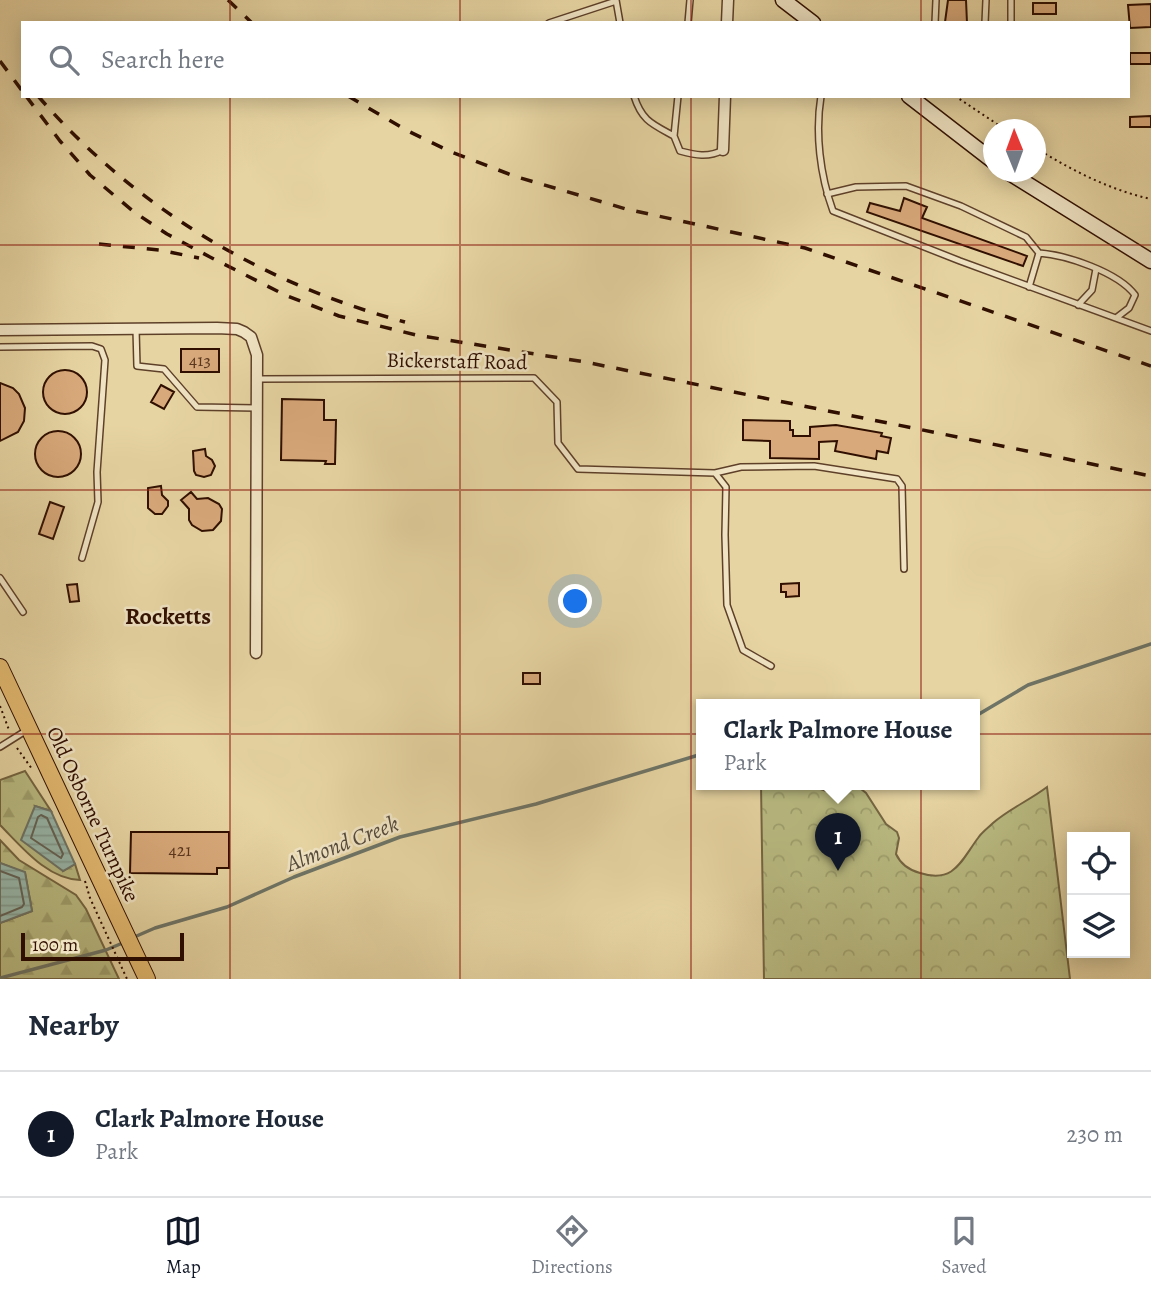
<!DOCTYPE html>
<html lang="en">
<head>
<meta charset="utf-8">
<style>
  :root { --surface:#fff; --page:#f6f6f7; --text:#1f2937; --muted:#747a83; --line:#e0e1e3; --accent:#111827 }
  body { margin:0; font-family:Alegreya,serif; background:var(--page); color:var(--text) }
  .controls { position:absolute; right:21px; bottom:21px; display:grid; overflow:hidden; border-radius:0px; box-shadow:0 4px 18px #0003 }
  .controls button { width:63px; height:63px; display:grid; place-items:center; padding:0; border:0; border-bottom:2px solid var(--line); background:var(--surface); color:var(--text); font:35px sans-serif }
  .compass { position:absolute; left:983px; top:119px; width:63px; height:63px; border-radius:50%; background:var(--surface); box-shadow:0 4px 18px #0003; rotate:359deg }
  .scale { position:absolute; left:21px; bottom:18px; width:163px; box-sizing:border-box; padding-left:7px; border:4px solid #300f01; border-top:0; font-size:19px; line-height:24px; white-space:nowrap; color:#300f01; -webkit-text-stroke:5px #efe3c3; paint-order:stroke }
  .you { position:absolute; left:576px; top:602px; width:24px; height:24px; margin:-18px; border:5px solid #fff; border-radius:50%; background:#1a73e8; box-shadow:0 0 0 10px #1a73e833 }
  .badge { display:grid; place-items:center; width:46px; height:46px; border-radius:50%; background:var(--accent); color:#fff; font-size:23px; font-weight:700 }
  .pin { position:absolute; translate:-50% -58px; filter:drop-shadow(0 2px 4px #0008) }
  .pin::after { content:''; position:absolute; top:37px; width:24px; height:21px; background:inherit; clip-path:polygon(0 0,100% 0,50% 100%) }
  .popup { position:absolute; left:696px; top:699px; width:284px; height:91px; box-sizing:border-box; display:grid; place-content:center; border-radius:0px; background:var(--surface); filter:drop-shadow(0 2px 5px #0005); font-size:23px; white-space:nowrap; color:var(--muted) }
  .popup b { font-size:26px; color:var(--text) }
  .popup::after { content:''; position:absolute; left:50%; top:100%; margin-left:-14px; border:14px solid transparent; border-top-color:var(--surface) }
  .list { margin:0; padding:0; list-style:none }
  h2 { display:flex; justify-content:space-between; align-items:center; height:91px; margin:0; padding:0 28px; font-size:30px }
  h2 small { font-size:23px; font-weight:400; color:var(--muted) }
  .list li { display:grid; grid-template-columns:46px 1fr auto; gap:21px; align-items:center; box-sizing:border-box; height:126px; padding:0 28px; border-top:2px solid var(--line) }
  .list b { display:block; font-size:26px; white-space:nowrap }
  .list p { margin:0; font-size:23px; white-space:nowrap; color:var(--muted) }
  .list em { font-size:23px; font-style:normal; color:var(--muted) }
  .icon { flex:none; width:38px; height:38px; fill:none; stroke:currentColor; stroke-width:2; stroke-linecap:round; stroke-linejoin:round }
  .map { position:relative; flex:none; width:1151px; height:979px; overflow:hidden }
  .search { position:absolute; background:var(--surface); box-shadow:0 4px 18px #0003; left:21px; right:21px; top:21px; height:77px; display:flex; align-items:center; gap:18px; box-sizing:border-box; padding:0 24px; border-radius:0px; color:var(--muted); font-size:26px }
  .sheet { height:217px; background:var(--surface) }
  nav { display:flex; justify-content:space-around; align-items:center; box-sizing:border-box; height:98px; border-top:2px solid var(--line); background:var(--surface); font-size:19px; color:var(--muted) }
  nav a { display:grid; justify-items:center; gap:4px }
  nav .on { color:var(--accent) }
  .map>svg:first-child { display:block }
  .forest { fill:url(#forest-firs); stroke:#746542; stroke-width:2 }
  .park { fill:url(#park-crowns); stroke:#746542; stroke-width:2 }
  .water { fill:url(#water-rules); stroke:#6e7466; stroke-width:2 }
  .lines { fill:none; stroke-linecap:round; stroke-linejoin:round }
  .shore { stroke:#646356; stroke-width:2 }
  .stream { stroke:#6e7466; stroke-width:3.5 }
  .building { fill:#d8a97a; stroke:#300f01; stroke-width:2 }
  .lane-casing { stroke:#5e4029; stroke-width:8 }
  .street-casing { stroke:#5e4029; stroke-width:13 }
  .secondary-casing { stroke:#300f01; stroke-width:17 }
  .primary-casing { stroke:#300f01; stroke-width:18 }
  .path { stroke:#300f01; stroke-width:2; stroke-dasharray:2 3.5; stroke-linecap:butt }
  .lane { stroke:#efe3c3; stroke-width:5 }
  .street { stroke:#efe3c3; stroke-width:10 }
  .secondary { stroke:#efe3c3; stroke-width:14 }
  .primary { stroke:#e3ba71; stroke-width:16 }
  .rail { stroke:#300f01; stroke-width:3.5; stroke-dasharray:12 12; stroke-linecap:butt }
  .grid { fill:none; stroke:#8f2418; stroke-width:2; stroke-opacity:0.55 }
  .labels { text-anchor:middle; stroke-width:5; stroke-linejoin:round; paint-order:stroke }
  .number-label { font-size:18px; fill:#5a361f }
  .street-label { font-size:21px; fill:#300f01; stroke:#efe3c3 }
  .water-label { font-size:23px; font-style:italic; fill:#544a3c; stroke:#efe3c3 }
  .quarter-label { font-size:24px; font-weight:bold; fill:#300f01; stroke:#efe3c3 }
</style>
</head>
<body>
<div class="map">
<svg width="1151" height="979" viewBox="0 0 1151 979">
  <defs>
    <pattern id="forest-firs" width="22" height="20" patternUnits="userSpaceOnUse" patternTransform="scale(1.75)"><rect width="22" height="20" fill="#b9bb82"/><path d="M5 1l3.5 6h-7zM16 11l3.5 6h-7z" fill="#9fa06e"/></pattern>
    <pattern id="park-crowns" width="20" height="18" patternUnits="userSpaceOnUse" patternTransform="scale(1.75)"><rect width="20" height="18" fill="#b9bb82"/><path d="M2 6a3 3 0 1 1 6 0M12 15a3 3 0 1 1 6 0" fill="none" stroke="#9fa06e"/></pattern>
    <pattern id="water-rules" width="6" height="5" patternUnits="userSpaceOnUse" patternTransform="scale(1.75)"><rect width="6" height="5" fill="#97b7aa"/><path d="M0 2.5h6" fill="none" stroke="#829c90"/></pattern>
  </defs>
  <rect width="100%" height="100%" fill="#e6d4a2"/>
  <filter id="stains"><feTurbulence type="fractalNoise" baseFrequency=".00286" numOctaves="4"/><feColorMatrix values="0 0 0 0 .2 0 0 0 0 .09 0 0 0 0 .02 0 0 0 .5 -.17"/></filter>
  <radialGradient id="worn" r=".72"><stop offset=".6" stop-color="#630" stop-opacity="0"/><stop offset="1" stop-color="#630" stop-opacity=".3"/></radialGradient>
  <path class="forest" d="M25,771L51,811L35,806L63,871L75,864L80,880C47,879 22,847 0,825V780Z
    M0,840L19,860L76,895L86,909L119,979H0V923L32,911L25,873L0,863Z"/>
  <path class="park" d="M761,785H809L826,791L841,785H856L866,793L886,824L897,832L899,838L896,854C901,865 909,870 920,873C954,884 961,861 978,838C982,832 988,828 993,823C1009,809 1030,800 1047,787L1070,979H764Z"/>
  <path class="water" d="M35,806L51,811L75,864L63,871L21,840Z
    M0,863L25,872L32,911L0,923Z"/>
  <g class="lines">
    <path class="shore" d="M41,815L47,818L63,854L61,858L31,838L38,817Z
      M0,871L19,878L24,904L22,907L0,916"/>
    <path class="stream" d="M974,717L1028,685L1151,644
      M132,938L155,928L227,907L294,877L400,837L536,804L702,754
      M0,978L106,950L125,942"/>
  </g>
  <path class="building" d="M948,0H966L967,23L945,22Z
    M1033,3H1056V14H1033Z
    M1151,4V27L1130,28L1128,5Z
    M1130,53H1151V64H1130Z
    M1151,116V127H1130V117Z
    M904,198L927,207L922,218L1027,256L1023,266L867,212L870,203L900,211Z
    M181,349H219V372H181Z
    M43 392a22 22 0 1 1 44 0a22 22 0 1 1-44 0Z
    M0,383L13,388L19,394L25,408L24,421L18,432L0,441Z
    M161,385L174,392L164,409L151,402Z
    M282,399L324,400V420H336L335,464H325L326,461L281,460Z
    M743,420L790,421V430H793V436H810V427L836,425L882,433L881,436L891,438L888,453L877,451L876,459L835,451L837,441L819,442V459L770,458V441L743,440Z
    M35 454a23 23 0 1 1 46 0a23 23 0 1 1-46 0Z
    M205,449L206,456L212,460L215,466L211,475L204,477L196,475L194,471L193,451Z
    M161,486L162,495L168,501V506L162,514H155L148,508V488Z
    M191,492L197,499L208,498L219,504L222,509L221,521L213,530L202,531L192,525L189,520V509L181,500Z
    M50,502L64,507L53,539L39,534Z
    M799,583V596L786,597V592H781V584Z
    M77,584L79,601L70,602L67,585Z
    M523,673H540V684H523Z
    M131,832H229V868H217V874L130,873Z"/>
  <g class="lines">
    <g class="lane-casing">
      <path id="lane" d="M616,0L620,23
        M1011,21V0
        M549,23L616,1
        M688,23L690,0
        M935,23L936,0
        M985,23L986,0
        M634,96C642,121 652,124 674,136
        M678,96L674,136L680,151C695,155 708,158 723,150
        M821,96C815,133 820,175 833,211L960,261L1151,331
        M827,194L856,187L906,186L961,206L1026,237L1039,253L1029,287
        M1039,253C1066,255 1118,272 1135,295L1129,308L1116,318
        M1078,305L1092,290L1096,269
        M136,329L137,366L164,369L197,407L257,408
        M0,347L92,346L101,349L105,360L97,472L98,502L82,558
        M258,379L534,378L557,402L558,443L578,469L715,473L726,487L725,535L727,605L743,650L771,666
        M715,473L741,467L814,466L897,479L902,486L904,569
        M0,578L23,612
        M0,747L27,730"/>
    </g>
    <g class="street-casing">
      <path id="street" d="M727,23L728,0
        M723,150L725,96
        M0,330L217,328L237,329L244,332L251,337L257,355L256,653"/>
    </g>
    <g class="secondary-casing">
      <path id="secondary" d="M783,0L813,23
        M909,96L993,161
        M1008,172L1151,261"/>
    </g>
    <g class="primary-casing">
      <path id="primary" d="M0,667L147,979"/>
    </g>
    <path class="path" d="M955,96L1006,130
      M1036,148C1071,170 1110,190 1151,199
      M0,706L9,730
      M17,748L32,769
      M85,881L90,898L127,979"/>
    <use href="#lane" class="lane"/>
    <use href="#street" class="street"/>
    <use href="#secondary" class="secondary"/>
    <use href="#primary" class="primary"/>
    <path class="rail" d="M228,0L252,23
      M0,61L23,92
      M26,96L60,141L90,175L134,212L167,234L210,257L285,295L339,316L416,335L585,362L1151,476
      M38,96C135,208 263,284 405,322
      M348,96L406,130L449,151L514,176L626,209L805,248L1151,366
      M99,244L159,250L199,258"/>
  </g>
  <path class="grid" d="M230,0V23M460,0V23M691,0V23M921,0V23M230,96V979M460,96V979M691,96V979M921,96V979M0,245H1151M0,490H1151M0,734H1151"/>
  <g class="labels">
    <g class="number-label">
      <text x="200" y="366">413</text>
      <text x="180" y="856">421</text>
    </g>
    <g class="street-label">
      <text transform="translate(457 361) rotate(1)" y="7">Bickerstaff Road</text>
      <text transform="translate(93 814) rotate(65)" y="7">Old Osborne Turnpike</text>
    </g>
    <g class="water-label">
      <text transform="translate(342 843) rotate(-21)" y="8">Almond Creek</text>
    </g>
    <g class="quarter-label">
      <text x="168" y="624">Rocketts</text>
    </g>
  </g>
  <rect width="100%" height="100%" filter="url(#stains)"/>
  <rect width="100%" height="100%" fill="url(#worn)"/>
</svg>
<div class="controls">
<button><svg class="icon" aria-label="locate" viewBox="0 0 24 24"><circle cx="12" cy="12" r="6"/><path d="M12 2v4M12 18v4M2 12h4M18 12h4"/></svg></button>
<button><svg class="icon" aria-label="layers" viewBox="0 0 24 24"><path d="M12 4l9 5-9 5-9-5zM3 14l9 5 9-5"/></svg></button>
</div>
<svg class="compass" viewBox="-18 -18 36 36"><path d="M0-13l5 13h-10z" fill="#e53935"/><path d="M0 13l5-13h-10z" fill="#747a83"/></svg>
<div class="scale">100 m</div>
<div class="you"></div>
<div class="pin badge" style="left:838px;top:871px">1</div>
<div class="popup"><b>Clark Palmore House</b>Park</div>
<div class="search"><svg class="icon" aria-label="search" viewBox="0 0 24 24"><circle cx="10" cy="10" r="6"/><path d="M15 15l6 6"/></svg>Search here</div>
</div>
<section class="sheet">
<h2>Nearby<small></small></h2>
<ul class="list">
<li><span class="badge">1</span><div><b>Clark Palmore House</b><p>Park</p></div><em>230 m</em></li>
</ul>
</section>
<nav>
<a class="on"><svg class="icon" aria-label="map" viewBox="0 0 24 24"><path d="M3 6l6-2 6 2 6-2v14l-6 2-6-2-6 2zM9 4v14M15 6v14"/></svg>Map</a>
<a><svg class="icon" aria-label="directions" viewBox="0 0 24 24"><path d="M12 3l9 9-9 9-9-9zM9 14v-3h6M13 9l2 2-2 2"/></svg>Directions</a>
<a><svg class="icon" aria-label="saved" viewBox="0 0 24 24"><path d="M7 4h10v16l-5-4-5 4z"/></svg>Saved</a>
</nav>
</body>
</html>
